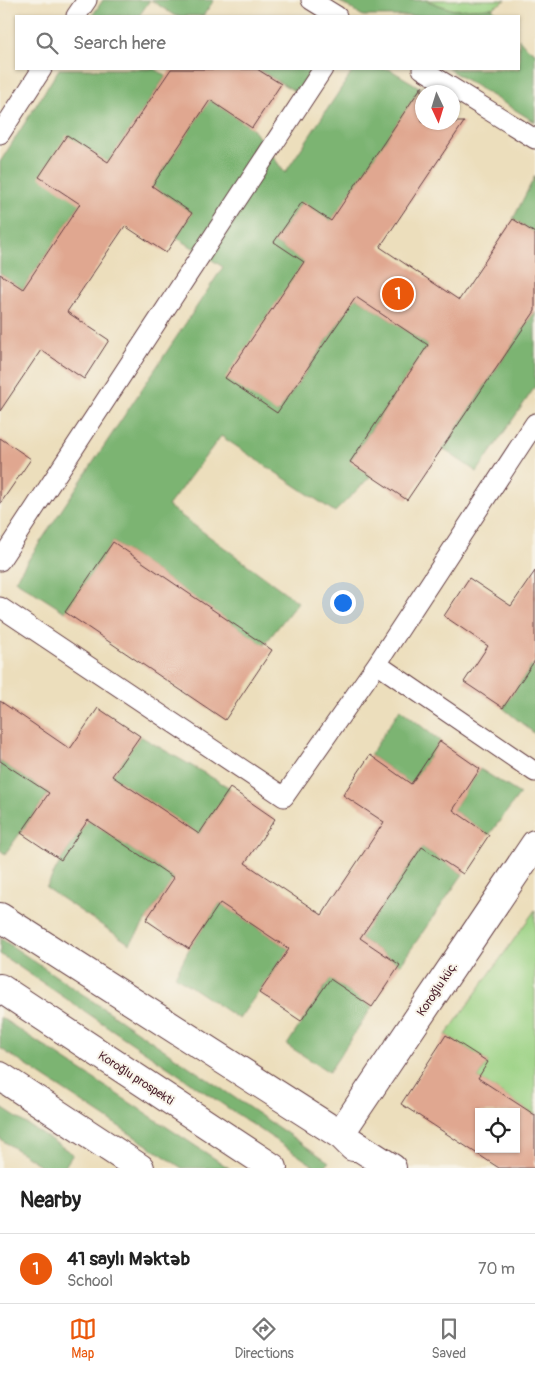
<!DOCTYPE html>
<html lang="en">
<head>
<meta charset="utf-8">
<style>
  :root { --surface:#fff; --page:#f6f6f6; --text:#222; --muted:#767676; --line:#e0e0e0; --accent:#ea580c }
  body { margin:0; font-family:Pangolin,sans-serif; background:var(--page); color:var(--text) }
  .controls { position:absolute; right:15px; bottom:15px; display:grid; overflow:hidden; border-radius:0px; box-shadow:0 1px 4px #0004 }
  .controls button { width:45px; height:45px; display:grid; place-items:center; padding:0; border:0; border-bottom:1px solid var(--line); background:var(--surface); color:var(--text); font:25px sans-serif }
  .compass { position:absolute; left:415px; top:85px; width:45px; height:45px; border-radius:50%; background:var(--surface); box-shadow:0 1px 4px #0004; rotate:176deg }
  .you { position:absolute; left:342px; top:602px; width:18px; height:18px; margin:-12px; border:4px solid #fff; border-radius:50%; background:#1a73e8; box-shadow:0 0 0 8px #1a73e833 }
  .badge { display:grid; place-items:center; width:32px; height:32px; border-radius:50%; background:var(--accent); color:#fff; font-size:16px; font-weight:700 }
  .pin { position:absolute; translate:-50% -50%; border:2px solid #fff; box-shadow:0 1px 5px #0006 }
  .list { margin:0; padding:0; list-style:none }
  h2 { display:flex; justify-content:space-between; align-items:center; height:65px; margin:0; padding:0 20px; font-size:21px }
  h2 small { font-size:16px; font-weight:400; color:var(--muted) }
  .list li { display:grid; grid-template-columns:32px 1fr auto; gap:15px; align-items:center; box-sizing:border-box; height:70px; padding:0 20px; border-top:1px solid var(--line) }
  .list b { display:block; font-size:19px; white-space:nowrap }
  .list p { margin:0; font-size:16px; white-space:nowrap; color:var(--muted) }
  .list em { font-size:16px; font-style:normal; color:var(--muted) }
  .icon { flex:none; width:28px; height:28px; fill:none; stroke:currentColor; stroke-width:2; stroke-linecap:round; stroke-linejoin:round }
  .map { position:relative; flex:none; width:535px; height:1168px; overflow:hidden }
  .search { position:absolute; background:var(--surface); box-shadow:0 1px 4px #0004; left:15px; right:15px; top:15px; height:55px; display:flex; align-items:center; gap:12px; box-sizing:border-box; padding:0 18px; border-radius:0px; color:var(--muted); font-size:19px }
  .sheet { height:135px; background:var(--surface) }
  nav { display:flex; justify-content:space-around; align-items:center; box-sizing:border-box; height:70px; border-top:1px solid var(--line); background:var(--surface); font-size:14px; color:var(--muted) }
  nav a { display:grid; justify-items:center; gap:2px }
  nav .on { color:var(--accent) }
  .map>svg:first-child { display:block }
  .green { fill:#9bd284; stroke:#727858 }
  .forest { fill:#7cb472; stroke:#636a4e }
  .building { fill:#e0a790; fill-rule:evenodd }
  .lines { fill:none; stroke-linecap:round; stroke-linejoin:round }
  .lane-casing { stroke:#623c41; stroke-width:21 }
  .street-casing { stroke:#623c41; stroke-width:30 }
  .primary-casing { stroke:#623c41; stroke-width:30 }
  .lane { stroke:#fff; stroke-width:19 }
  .street { stroke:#fff; stroke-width:28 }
  .primary { stroke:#fff; stroke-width:28 }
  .labels { text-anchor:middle; stroke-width:4; stroke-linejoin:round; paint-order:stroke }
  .street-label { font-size:12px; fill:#4a1f2b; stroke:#f7f3e8 }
</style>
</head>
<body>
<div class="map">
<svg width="535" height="1168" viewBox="0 0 535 1168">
  <rect width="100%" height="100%" fill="#f7f3e8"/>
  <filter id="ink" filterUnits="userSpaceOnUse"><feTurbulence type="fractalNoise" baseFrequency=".02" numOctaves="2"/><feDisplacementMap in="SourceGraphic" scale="10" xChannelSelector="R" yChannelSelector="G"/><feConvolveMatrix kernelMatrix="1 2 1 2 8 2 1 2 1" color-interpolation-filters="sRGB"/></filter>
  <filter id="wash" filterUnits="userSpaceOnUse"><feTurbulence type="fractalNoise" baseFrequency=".0096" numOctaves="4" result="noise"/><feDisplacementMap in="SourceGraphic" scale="20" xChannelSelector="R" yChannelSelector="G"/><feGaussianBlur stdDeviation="1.12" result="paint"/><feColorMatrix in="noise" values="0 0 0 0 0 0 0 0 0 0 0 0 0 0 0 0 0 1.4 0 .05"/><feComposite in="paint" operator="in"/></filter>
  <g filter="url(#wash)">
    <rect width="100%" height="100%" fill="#ecdebc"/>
    <path class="green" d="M425,0H506L492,8L453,10Z
      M535,910V1115L478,1078L488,1062L446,1035Z"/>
    <path class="forest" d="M103,0H150L139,16H92Z
      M151,0H214L203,16H175Z
      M337,0H425L453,10L492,8L500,16H363Z
      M519,39L525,46L535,53V122L448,69H519Z
      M59,69H155L166,76L23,289L0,274V162Z
      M257,69H321L303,96Z
      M354,69H389L421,88L331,221L302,202L274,242L304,262L226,378L278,413L356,297L428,345L350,461L371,476L335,512L221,436L168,506L298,602L264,645L113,542L65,612L15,580L223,267L176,237L192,213L152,186L210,100L252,128L285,173Z
      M535,176V233L513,219Z
      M535,311V387L477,472L443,449Z
      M531,666L535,669V734L503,708Z
      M400,709L440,741L411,784L370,755Z
      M140,736L230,788L199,834L112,776Z
      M0,761L49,793L5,854L0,850Z
      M480,769L520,794L489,835L453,810Z
      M88,820L174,878L130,944L46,888L61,860Z
      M422,847L463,874L400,965L360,938Z
      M220,903L289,949L239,1019L175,976L189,949Z
      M0,938L329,1162L323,1168H317L0,954Z
      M330,979L372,1007L329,1072L287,1045Z
      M0,1017L229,1168H182L0,1048Z
      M0,1107L73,1154L64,1168H45L0,1139Z"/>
    <g id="blocks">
      <path class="building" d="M171,69H257L281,84L252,128L210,100L152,186L192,213L166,253L125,226L67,312L109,340L84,379L41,350L0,411V274L23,289L80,204L39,177L67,135L108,162Z
        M422,86V122H464L380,247L459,300L513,219L535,233V311L407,500L350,462L428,345L356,297L277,413L225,378L304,262L274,242L302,202L331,221Z
        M0,438L31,459L0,504Z
        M113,542L272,650L225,720L65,612Z
        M535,571V660L503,708L464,682L488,646L444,616L469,578L511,606Z
        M0,701L70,749L98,708L140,736L112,776L199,834L230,788L275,819L245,863L322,915L384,822L343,795L370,755L411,784L440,741L480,769L453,810L489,835L463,874L422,847L360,938L400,965L372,1007L330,979L301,1021L259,993L289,949L220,903L189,949L146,920L174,878L88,820L61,860L21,833L49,793L0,761Z
        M446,1035L488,1062L478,1078L535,1115V1168H499L401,1104ZM479,1112H516V1149H479Z"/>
    </g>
  </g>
  <g filter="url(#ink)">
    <use href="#blocks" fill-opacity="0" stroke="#623c41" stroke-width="1"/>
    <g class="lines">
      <g class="lane-casing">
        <path id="lane" d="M311,0L337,16
          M76,16L87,0
          M422,69L535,139
          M0,134L42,69
          M0,561L323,69
          M0,607L284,797L377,664L535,423
          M377,664L535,772"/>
      </g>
      <g class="street-casing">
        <path id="street" d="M0,917L392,1168
          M353,1147L340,1134L535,844"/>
      </g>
      <g class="primary-casing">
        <path id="primary" d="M0,988L273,1168
          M0,1076L140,1168"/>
      </g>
      <use href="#lane" class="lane"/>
      <use href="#street" class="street"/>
      <use href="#primary" class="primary"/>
    </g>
  </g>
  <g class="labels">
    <g class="street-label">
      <text transform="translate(437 989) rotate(-56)" y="4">Koroğlu küç.</text>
      <text transform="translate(136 1078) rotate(33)" y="4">Koroğlu prospekti</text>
    </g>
  </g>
</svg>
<div class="controls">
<button><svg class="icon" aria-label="locate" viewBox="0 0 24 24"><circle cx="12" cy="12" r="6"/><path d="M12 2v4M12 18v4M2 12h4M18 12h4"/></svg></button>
</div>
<svg class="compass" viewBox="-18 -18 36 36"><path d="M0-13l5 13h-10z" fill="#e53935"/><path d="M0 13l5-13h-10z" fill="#767676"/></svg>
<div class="you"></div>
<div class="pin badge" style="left:398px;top:294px">1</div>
<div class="search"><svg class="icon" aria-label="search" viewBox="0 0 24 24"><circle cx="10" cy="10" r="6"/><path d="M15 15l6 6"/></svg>Search here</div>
</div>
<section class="sheet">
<h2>Nearby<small></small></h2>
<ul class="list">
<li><span class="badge">1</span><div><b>41 saylı Məktəb</b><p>School</p></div><em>70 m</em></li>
</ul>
</section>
<nav>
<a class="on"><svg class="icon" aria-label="map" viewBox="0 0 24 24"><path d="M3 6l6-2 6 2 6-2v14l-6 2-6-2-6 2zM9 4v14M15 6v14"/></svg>Map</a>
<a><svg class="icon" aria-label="directions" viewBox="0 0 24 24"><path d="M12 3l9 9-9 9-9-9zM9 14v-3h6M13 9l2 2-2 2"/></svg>Directions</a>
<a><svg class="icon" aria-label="saved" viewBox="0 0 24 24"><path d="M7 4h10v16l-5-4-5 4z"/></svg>Saved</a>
</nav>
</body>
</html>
